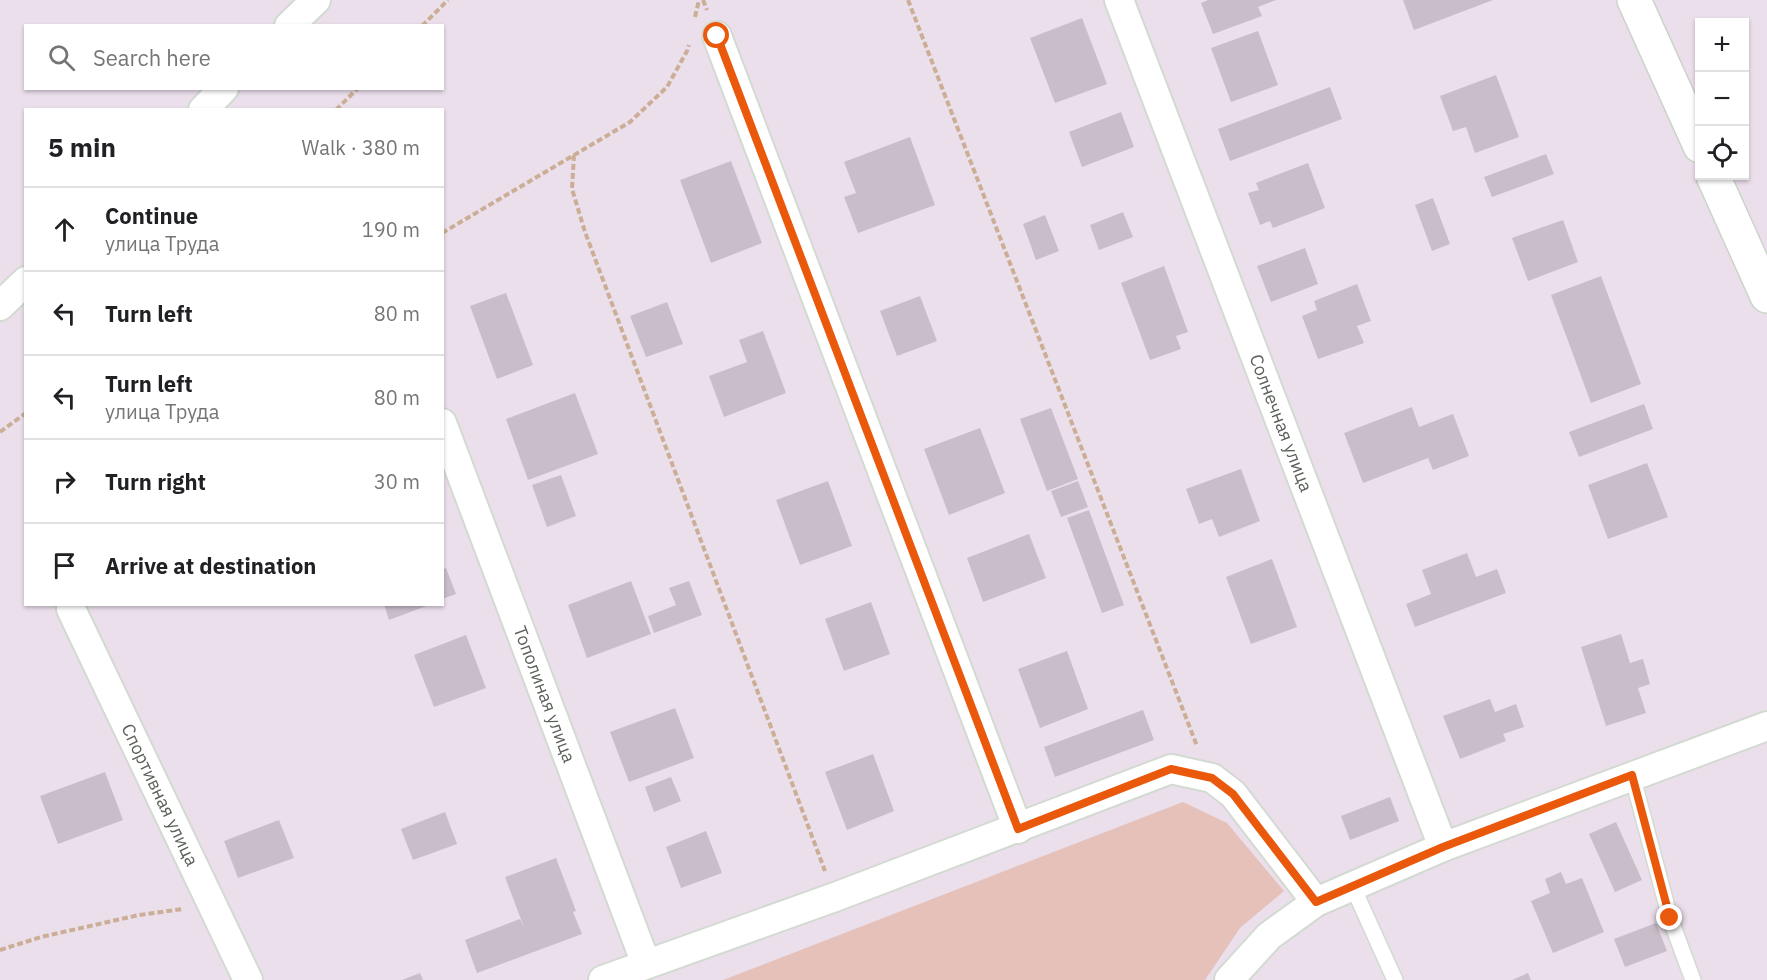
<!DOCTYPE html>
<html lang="en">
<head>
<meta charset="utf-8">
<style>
  :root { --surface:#fff; --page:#f6f6f6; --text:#202124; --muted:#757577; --line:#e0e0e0 }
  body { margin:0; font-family:"IBM Plex Sans",sans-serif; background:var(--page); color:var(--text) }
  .controls { position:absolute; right:18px; top:18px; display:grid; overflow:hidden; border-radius:0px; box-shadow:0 2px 4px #0004 }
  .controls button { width:54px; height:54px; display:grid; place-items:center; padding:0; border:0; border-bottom:2px solid var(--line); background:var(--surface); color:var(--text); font:30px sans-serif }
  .stop { position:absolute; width:18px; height:18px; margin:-14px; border:4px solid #ea580c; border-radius:50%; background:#fff }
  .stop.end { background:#ea580c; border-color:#fff; box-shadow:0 2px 6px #0008 }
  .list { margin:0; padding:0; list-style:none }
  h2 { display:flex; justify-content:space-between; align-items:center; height:78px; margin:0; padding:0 24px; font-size:26px }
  h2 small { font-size:20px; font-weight:400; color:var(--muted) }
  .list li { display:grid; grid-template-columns:39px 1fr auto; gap:18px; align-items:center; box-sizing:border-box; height:84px; padding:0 24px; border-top:2px solid var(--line) }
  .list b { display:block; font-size:22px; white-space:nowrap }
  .list p { margin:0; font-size:20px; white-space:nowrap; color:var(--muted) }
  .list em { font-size:20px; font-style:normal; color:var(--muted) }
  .icon { flex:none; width:33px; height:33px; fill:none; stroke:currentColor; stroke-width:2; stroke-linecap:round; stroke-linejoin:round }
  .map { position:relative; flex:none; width:1767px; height:980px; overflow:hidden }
  .search { position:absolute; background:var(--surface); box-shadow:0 2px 4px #0004; left:24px; top:24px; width:420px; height:66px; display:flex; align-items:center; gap:15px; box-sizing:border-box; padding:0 21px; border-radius:0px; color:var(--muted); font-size:22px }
  .panel { position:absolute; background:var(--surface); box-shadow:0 2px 4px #0004; left:24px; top:108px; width:420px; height:498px; border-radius:0px }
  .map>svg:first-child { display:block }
  .green { fill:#e5c1b9 }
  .building { fill:#c7beca }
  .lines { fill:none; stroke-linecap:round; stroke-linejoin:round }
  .lane-casing { stroke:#d3dad2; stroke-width:18 }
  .street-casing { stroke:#d3dad2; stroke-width:32 }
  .secondary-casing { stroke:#ccd4ca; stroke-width:36 }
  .path { stroke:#cbae95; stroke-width:4; stroke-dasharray:6 3; stroke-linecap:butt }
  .lane { stroke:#fff; stroke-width:15 }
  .street { stroke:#fff; stroke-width:28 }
  .secondary { stroke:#fff; stroke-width:33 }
  .route { stroke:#ea580c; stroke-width:8 }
  .labels { text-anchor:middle; stroke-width:4.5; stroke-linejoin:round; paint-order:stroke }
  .street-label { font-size:18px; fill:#5a6158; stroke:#fff }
</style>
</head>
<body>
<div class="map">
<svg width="1767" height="980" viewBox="0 0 1767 980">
  <rect width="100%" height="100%" fill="#ebdfec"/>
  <path class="green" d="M1183,802L1227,823L1284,891L1240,928L1205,980H723Z"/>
  <path class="building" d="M1208,0H1276L1258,7L1262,16L1213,34L1201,3Z
    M1403,0H1493L1414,30Z
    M1082,18L1107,84L1055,103L1030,38Z
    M1258,31L1278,85L1231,102L1211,48Z
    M1496,75L1519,137L1475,153L1466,127L1453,131L1440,96Z
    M1330,87L1342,119L1230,161L1218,129Z
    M1121,112L1134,147L1082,167L1069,132Z
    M910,137L935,205L858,233L844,197L856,193L844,162Z
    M1546,154L1554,174L1492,197L1484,177Z
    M731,161L762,243L711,263L680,180Z
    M1308,163L1325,208L1273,228L1270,221L1260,225L1248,193L1259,190L1256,183Z
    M1433,198L1450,244L1432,251L1415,205Z
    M1123,212L1133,237L1099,250L1090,225Z
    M1045,215L1059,251L1036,260L1023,224Z
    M1563,220L1578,262L1528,281L1512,238Z
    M1305,248L1318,284L1271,302L1257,266Z
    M1164,266L1188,332L1176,336L1181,349L1150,360L1121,283Z
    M1601,276L1641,384L1591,403L1551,295Z
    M1357,284L1371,321L1357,326L1364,343L1318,359L1302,316L1317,310L1314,301Z
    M506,293L533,365L497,379L470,306Z
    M920,296L937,341L897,356L880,311Z
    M667,302L683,344L646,357L630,316Z
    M763,331L786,393L724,417L709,376L747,362L739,340Z
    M575,393L598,454L528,480L506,419Z
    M1644,404L1653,429L1579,457L1569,432Z
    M1412,407L1419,427L1453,414L1469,456L1433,470L1428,458L1363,483L1344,433Z
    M1051,408L1078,479L1047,491L1020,419Z
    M980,428L1005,493L949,515L924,449Z
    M1647,463L1668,517L1608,539L1588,485Z
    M1241,469L1260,521L1219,537L1212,519L1199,524L1186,489Z
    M561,475L576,516L547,527L532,485Z
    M828,481L852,546L800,565L776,500Z
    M1078,481L1088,507L1061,517L1051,491Z
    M1089,510L1124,605L1102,613L1067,518Z
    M1029,534L1046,578L983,602L967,558Z
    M1467,553L1476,577L1497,569L1506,593L1415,627L1406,604L1431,594L1422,570Z
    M1272,559L1297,627L1251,644L1226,577Z
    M446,568L456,594L442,599V570Z
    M631,581L651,634L587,658L568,605Z
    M689,581L702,615L654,633L648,616L676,605L669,588Z
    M871,602L890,654L844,671L825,619Z
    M384,604H429V605L389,620Z
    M1621,634L1630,663L1643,659L1650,684L1638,688L1646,713L1606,726L1581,647Z
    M466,635L486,688L434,707L414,655Z
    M1067,651L1088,709L1040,728L1018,669Z
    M1490,699L1495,712L1516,704L1524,727L1503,734L1506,741L1460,759L1443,716Z
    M675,708L694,758L629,782L610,732Z
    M1143,710L1154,740L1055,777L1044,747Z
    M873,754L894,811L847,830L825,772Z
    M105,772L123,820L58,844L40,796Z
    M671,777L681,801L654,812L645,787Z
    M1390,797L1399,821L1350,840L1341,816Z
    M445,812L457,844L413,860L401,829Z
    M279,820L294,858L238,878L224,841Z
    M1616,822L1642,880L1615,892L1589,834Z
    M706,831L722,873L681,888L666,847Z
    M556,858L576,911L573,912L582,934L477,973L465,940L520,919L525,930L505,877Z
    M1561,872L1566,884L1582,878L1604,932L1553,953L1531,901L1550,893L1545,879Z
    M1656,923L1667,951L1625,967L1614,939Z
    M420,973L423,980H402Z
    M1528,973L1531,980H1512Z"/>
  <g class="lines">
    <g class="lane-casing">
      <path id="lane" d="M1632,775L1670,918L1693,980
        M1352,885L1395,980"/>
    </g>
    <g class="street-casing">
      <g id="street">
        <path id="s1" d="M1119,0L1443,847"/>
        <path d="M289,26L316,0"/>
        <path d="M717,36L1018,829"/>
        <path d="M203,110L224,88"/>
        <path d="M0,306L26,281"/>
        <path id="s2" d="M442,423L646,964"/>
        <path id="s3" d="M71,609L248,980"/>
        <path d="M603,980L835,897L1171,769L1212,778L1233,794L1316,902"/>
        <path d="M1229,980L1269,936L1316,902L1443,847L1767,726"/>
      </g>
    </g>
    <g class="secondary-casing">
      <path id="secondary" d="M1634,0L1700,146
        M1713,176L1767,296"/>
    </g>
    <path class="path" d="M703,0L707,10
      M908,0L1197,746
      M695,17L699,0
      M422,26L448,0
      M336,110L358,88
      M574,155L572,189L585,232L825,871
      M442,233L630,122L667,87L687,51L689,45
      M0,432L26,413
      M0,950L41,937L139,915L183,909"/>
    <use href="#lane" class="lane"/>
    <use href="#street" class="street"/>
    <use href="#secondary" class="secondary"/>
  </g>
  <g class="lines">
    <path class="route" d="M717,36L1018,829L1171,769L1212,778L1233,794L1316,902L1443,847L1632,775L1670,918"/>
  </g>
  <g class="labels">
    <g class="street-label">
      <text dy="6" stroke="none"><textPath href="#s1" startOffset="453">Солнечная улица</textPath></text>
      <text dy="6" stroke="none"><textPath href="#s2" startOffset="290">Тополиная улица</textPath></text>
      <text dy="6" stroke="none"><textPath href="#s3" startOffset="206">Спортивная улица</textPath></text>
    </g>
  </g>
</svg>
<div class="controls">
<button>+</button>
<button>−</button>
<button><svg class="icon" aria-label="locate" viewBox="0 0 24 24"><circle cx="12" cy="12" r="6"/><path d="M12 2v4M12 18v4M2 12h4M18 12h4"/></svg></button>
</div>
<div class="stop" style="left:717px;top:36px"></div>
<div class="stop end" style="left:1670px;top:918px"></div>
<div class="search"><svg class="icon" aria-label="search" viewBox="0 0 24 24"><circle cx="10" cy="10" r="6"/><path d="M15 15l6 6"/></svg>Search here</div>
<section class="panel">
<h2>5 min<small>Walk · 380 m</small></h2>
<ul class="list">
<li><svg class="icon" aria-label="ahead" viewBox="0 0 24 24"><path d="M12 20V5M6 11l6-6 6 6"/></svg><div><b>Continue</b><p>улица Труда</p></div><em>190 m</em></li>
<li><svg class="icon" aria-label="left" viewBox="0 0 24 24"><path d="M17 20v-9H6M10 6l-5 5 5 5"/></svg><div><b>Turn left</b></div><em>80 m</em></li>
<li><svg class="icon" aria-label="left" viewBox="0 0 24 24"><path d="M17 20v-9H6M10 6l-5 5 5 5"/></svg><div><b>Turn left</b><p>улица Труда</p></div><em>80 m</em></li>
<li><svg class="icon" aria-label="right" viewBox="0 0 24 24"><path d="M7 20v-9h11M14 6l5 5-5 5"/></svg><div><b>Turn right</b></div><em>30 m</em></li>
<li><svg class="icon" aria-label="arrive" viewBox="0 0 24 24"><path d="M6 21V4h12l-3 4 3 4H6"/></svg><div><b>Arrive at destination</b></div></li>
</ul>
</section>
</div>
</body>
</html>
